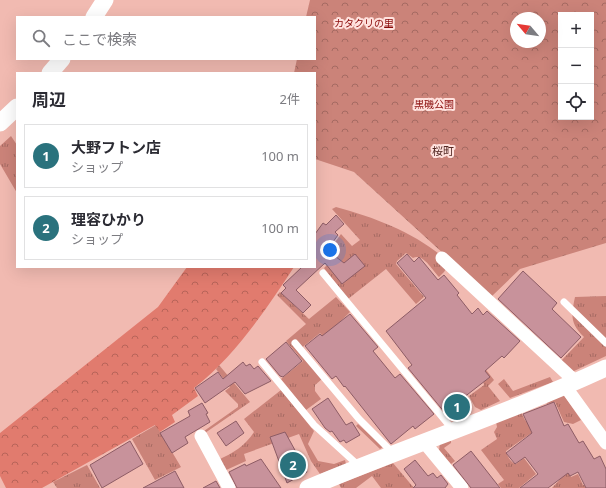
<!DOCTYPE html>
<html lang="ja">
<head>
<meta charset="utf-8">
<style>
  :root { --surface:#fff; --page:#f2f2f3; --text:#2b2b33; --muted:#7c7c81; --line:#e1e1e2; --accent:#2a727d }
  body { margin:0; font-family:"Noto Sans","Noto Sans JP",sans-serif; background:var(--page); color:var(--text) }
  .controls { position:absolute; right:12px; top:12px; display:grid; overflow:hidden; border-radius:0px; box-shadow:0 4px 16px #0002 }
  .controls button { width:36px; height:36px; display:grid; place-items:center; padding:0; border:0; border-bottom:1px solid var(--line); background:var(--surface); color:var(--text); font:20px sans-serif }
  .compass { position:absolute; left:510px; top:12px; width:36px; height:36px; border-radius:50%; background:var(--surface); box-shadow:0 4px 16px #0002; rotate:299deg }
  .you { position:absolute; left:330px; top:250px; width:14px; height:14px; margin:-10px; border:3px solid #fff; border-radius:50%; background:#1a73e8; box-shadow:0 0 0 6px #1a73e833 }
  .badge { display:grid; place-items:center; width:26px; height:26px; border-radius:50%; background:var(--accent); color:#fff; font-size:13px; font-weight:700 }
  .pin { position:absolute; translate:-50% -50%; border:2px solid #fff; box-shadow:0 1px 4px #0006 }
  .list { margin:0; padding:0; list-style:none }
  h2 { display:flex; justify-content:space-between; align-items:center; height:52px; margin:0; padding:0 16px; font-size:17px }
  h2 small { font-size:13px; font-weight:400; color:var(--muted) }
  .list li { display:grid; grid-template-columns:26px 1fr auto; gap:12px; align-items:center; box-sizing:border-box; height:64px; margin:0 8px 8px; padding:0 8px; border:1px solid var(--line); border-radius:0px }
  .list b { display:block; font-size:15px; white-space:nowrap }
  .list p { margin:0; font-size:13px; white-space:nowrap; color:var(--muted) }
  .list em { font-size:13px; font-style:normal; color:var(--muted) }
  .icon { flex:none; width:22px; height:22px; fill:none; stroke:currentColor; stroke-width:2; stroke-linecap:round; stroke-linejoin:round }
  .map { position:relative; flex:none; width:606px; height:488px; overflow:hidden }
  .search { position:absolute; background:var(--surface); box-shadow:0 4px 16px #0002; left:16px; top:16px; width:300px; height:44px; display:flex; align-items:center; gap:10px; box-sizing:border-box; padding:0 14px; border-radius:0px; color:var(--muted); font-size:15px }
  .panel { position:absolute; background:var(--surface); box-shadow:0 4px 16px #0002; left:16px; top:72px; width:300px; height:196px; border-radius:0px }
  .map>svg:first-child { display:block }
  .grass { fill:url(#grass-tufts) }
  .forest { fill:url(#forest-crowns) }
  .park { fill:url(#park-crowns); fill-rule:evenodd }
  .building { fill:#c8929b; stroke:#8d5c65 }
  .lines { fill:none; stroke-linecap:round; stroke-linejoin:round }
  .service { stroke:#fff; stroke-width:7 }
  .minor { stroke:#fff; stroke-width:13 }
  .tertiary { stroke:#fff; stroke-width:17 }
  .labels { text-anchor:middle; stroke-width:4; stroke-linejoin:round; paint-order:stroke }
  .park-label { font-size:10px; fill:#8a0a09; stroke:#ffe2de }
  .neighbourhood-label { font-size:11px; fill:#532823; stroke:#ffe2de }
</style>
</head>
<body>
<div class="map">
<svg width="606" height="488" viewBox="0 0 606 488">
  <defs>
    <pattern id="grass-tufts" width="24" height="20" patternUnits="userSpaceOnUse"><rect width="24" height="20" fill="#cb8379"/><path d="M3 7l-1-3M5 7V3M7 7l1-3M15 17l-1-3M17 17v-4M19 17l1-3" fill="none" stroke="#a56a62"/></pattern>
    <pattern id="forest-crowns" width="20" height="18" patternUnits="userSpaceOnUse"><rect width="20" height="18" fill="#e17b6e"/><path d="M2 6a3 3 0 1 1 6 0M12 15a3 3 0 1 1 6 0" fill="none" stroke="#b76459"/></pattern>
    <pattern id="park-crowns" width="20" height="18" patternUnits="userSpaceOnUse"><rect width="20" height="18" fill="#cb8379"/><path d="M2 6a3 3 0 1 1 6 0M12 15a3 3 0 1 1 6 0" fill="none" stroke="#a56a62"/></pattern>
  </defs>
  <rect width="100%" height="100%" fill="#f1bab1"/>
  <path class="grass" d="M11,136L17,145V193L0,164V146Z
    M336,207C377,218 418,234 450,263L444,272L439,277C432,270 423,253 413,258L406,253L397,261L396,264L424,297L416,304L386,269L348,299L324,268L336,256L330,249L341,234L352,246L360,240L332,209Z
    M280,292L309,319L336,297L350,312L324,338L320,333L299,350L322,379L315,385V391L321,399L306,410L281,379L303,361L286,341L306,324L277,295Z
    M606,296V356L572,372L561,361L584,337C570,323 571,316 575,297Z
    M465,343L494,380L488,386L500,401L481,410L475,407L469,396L484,385L482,377Z
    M219,365L250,402L205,433L204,431L238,407V404L225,391L230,387L216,369Z
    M550,377L553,382L510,398L498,384L504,379L513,391Z
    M281,390L314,431L308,444L318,461L334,464L345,460L346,464L320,474L311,461L299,434L244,454L246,461L224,471L218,460C233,453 245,446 254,432L244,419Z
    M563,394L581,420L573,424L564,422L555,402L547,404L546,401Z
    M521,412L525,420L558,454L571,477L578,474L583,485L598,488H552L563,476L533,434H530L506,451C507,456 511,463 516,464L524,458L536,474L519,488H501L498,484L504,480L481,450L497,439L494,432L497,427L496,422Z
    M358,424L383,447L380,449L356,426Z
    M156,425L181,467L155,480L132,439Z
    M451,440V443L444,448L455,461L451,464L439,450L440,444Z
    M393,463L414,488H381L372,476L356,488H341L339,484Z
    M87,465L100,488H57L53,482Z"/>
  <path class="forest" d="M187,267H294C265,311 235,356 194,388L198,396L172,415L175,422L160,432L155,425L42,488H6L0,476V433L158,307Z"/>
  <path class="park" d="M310,0H606V243L520,269L491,297L354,172L315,159V73H294L297,59H315V17H306ZM561,15H591V117H561ZM516,18H540V42H516Z"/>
  <path class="building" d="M336,215L344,224L335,232L338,235L327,250L344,263L355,254L365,266L342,284L325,263L296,290L311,305L303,313L281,293L286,288L283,285L302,267H315V234L323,223L326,225Z
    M407,254L414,262L419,257L438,280L444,275L459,293L457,295L472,314L478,308L483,315L487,311L520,341L504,358L502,356L485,371L490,377L463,398L470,408L458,418L456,415L450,419L408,368L412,365L386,331L426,298L397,263Z
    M523,271L557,303L552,309L581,337L561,358L498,299Z
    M350,314L378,347L373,351L395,378L400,374L434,414L415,429L413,426L391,444L345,386L344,387L336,376L332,379L305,346L320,334L322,336Z
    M286,342L302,361L283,377L280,376L266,359Z
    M243,362L246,366L250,364L254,369L258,366L271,381L245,394L235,382L205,403L195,388L218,372L223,379Z
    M328,398L346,425L352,422L360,435L346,443L344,440L340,442L332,431L330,432L325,428L312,409Z
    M554,402L564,426L568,424L579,443L583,441L594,459L600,456L606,469V488H586L578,472L570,476L568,473L548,488H520L538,474L525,457L515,464L506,453L532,433L523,414Z
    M202,403L208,413L206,414L210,422L185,437L188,443L172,453L160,433L190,416L188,411Z
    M236,421L244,433L226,446L217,433Z
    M285,432L307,472L287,483L270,437Z
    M130,441L143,464L102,488L90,465Z
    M471,451L500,488H471L453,465Z
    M261,459L281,488H237L229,472L245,464L246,466Z
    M415,460L428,476L433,473L437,478L441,475L448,484L445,488H413L416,485L404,469Z
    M175,471L184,488H143Z
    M216,481L220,488H203Z"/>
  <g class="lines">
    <path class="service" d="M323,273L453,430
      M564,302L606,343
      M295,343L359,419L393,453
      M262,362L314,425L359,466"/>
    <path class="minor" d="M442,258L576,382
      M565,386L606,443
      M201,436L229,488
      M424,442L462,488"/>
    <path class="tertiary" d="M94,17L105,0
      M50,73L62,59
      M0,123L17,107
      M308,488C407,446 509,413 606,368"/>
  </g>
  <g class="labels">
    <g class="park-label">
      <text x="364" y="27">カタクリの里</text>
      <text x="434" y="108">黒磯公園</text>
    </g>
    <g class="neighbourhood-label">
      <text x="443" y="155">桜町</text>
    </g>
  </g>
</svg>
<div class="controls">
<button>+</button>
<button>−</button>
<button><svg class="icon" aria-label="locate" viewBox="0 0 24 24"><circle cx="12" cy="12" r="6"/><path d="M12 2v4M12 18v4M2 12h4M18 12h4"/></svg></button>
</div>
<svg class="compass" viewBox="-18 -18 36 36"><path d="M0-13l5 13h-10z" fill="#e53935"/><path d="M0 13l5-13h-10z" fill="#7c7c81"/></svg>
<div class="you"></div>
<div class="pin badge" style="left:457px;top:407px">1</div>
<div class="pin badge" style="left:293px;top:465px">2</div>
<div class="search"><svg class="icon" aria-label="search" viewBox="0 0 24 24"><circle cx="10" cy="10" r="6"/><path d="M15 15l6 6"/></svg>ここで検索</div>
<section class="panel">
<h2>周辺<small>2件</small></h2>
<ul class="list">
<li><span class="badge">1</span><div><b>大野フトン店</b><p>ショップ</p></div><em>100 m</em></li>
<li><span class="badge">2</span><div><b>理容ひかり</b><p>ショップ</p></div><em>100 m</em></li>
</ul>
</section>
</div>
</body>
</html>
